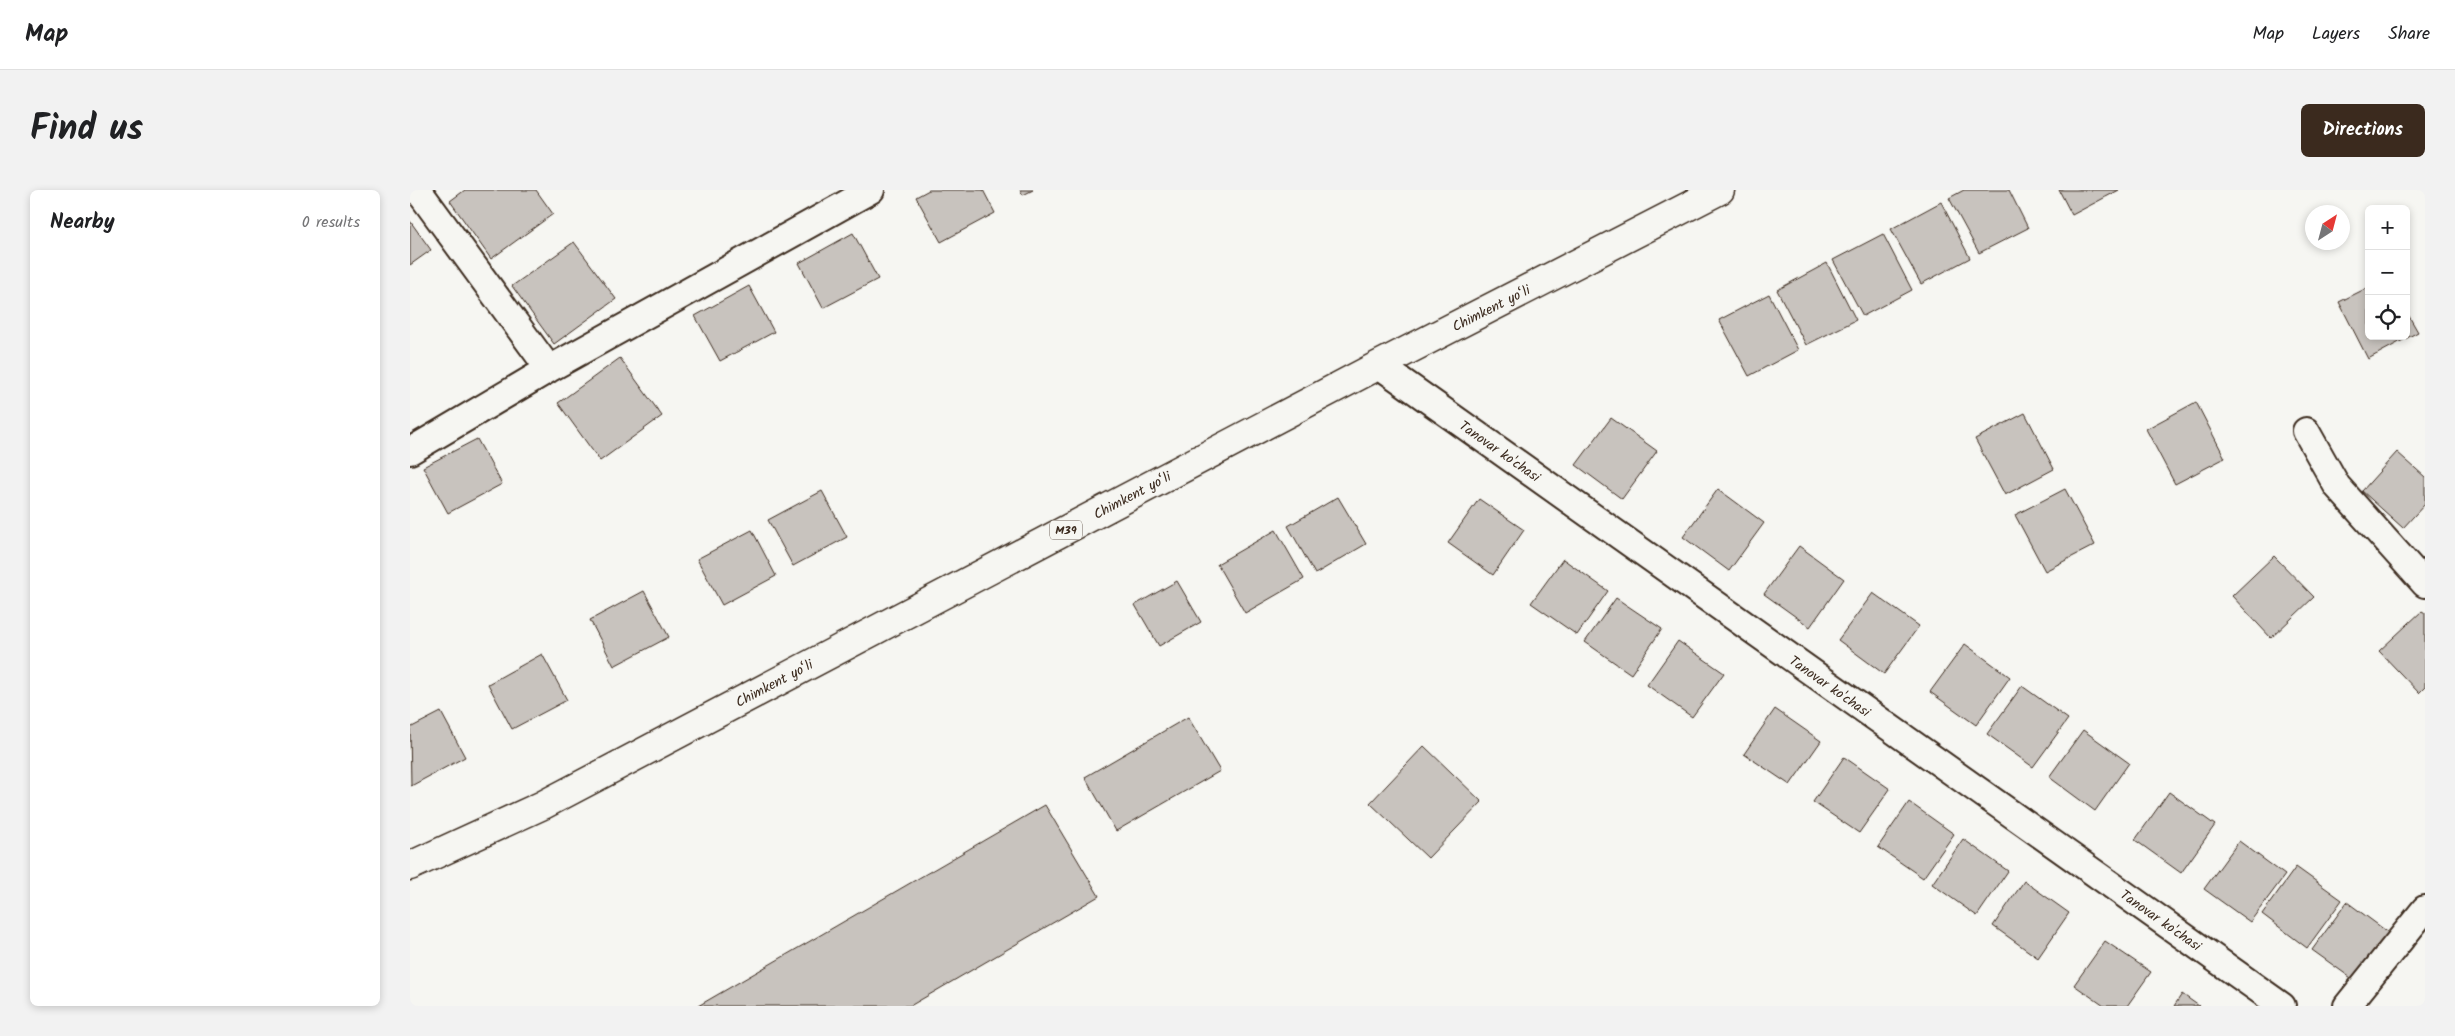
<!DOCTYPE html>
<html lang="en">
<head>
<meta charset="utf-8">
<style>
  :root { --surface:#fff; --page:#f2f2f2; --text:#202124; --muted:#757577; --line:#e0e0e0; --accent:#3b2a1e }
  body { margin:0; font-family:Kalam,sans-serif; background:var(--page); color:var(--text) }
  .controls { position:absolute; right:15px; top:15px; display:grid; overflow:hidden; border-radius:8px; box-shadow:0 2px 8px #0003 }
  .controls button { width:45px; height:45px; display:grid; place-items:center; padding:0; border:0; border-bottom:1px solid var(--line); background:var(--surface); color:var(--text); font:25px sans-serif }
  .compass { position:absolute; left:1895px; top:15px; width:45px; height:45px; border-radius:50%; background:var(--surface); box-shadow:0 2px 8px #0003; rotate:36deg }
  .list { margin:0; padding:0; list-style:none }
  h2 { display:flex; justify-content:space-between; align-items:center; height:65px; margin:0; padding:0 20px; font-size:21px }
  h2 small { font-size:16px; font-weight:400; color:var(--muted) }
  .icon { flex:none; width:28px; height:28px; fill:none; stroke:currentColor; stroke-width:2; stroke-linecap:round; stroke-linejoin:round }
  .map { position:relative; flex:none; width:2015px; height:816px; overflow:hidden; border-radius:8px }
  header { display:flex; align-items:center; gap:30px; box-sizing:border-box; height:70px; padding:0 25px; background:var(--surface); border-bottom:1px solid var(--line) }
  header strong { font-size:24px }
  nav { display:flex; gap:28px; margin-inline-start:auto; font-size:18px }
  .intro { display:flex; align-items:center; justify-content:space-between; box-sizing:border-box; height:120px; padding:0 30px }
  h1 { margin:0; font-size:35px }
  .button { padding:12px 22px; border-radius:8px; background:var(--accent); color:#fff; font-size:18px; font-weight:700 }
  main { display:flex; gap:30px; padding:0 30px }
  aside { flex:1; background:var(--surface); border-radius:8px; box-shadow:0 2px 8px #0003 }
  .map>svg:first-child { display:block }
  .building { fill:#c8c3be; stroke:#3b2a1e }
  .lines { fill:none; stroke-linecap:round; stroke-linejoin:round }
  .street-casing { stroke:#3b2a1e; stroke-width:30 }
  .highway-casing { stroke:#3b2a1e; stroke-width:31 }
  .street { stroke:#f6f6f2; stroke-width:26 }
  .highway { stroke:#f6f6f2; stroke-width:28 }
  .labels { text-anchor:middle; stroke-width:5; stroke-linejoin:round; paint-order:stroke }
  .shield { fill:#f6f6f2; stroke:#73675e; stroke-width:1 }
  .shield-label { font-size:12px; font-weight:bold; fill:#3b2a1e }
  .street-label { font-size:14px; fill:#3b2a1e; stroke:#f6f6f2 }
</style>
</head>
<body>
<header>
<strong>Map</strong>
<nav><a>Map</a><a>Layers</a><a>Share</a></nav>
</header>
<div class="intro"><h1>Find us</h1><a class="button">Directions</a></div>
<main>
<aside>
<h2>Nearby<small>0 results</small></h2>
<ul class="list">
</ul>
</aside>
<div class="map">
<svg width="2015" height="816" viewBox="0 0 2015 816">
  <rect width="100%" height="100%" fill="#f6f6f2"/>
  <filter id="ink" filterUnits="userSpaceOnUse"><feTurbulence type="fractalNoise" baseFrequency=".02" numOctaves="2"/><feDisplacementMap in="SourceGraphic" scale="10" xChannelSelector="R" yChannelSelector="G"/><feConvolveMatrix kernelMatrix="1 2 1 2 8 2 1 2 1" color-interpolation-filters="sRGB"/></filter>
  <g filter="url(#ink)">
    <path class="building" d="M55,0H126L143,24L81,69L40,11Z
      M519,0H573L585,23L531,52L506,7Z
      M610,0H623L613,5Z
      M1554,0H1599L1618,38L1569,63L1539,8Z
      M1649,0H1709L1662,25Z
      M1531,12L1560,68L1511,94L1481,39Z
      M0,31L21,60L0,75Z
      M443,43L468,89L413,118L389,73Z
      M1473,44L1502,100L1453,126L1423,70Z
      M164,52L206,109L144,154L102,96Z
      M1417,73L1446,130L1396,155L1367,100Z
      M339,96L364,142L310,171L285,126Z
      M1959,97V146H1996V121L2008,142L1958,169L1929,112Z
      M1359,104L1388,160L1339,186L1309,130Z
      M210,168L252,226L190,271L148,213Z
      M1786,212L1815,268L1765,294L1736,239Z
      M1615,223L1644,279L1595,305L1565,249Z
      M1201,228L1247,261L1212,309L1166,275Z
      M67,249L92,294L38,323L13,277Z
      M1987,262L2015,287V314L1993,338L1952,301Z
      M1308,299L1354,333L1319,381L1273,347Z
      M1655,299L1685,355L1635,381L1605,325Z
      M412,301L437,347L383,376L358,330Z
      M928,307L956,354L905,384L878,336Z
      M1069,309L1114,340L1083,385L1038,353Z
      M342,340L366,386L312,415L287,369Z
      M866,340L894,389L835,423L807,374Z
      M1389,356L1434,389L1400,437L1354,404Z
      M1864,366L1904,407L1861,448L1822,406Z
      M1153,369L1198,401L1167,445L1121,413Z
      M767,391L791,432L749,456L725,415Z
      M234,401L259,447L204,476L180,430Z
      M1463,403L1509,436L1474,484L1428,450Z
      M1206,408L1252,439L1221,484L1175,452Z
      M2012,421L2015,423V497L2009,503L1969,461Z
      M1268,451L1314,483L1282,527L1237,495Z
      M1555,454L1600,487L1566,535L1520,502Z
      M132,464L157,510L102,539L78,494Z
      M1612,496L1658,529L1623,577L1577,544Z
      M1365,519L1411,551L1380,595L1334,564Z
      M31,522L55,567L1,596L0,538Z
      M778,527L810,581L706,641L675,587Z
      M1673,540L1719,573L1685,621L1639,587Z
      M1014,556L1072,612L1018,668L960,613Z
      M1434,567L1480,599L1449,643L1403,612Z
      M1759,602L1805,635L1771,683L1725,650Z
      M1499,612L1544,644L1513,688L1468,657Z
      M635,615L689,706L500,816H288Z
      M1553,649L1598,681L1567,726L1522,694Z
      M1829,651L1875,685L1840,732L1794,699Z
      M1886,677L1932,710L1897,758L1852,724Z
      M1614,691L1659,723L1628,768L1583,736Z
      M1937,712L1983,746L1948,793L1902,760Z
      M1695,751L1741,782L1717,816H1694L1664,795Z
      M1772,804L1789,816H1764Z"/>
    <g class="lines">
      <g class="street-casing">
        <path id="street" d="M8,0L139,179
          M969,175L1872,816
          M1896,241L1927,296L2015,394
          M0,261L139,179L461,0
          M1937,816L2015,719"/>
      </g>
      <g class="highway-casing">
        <path id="highway" d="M0,676L133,615L969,175L1310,0"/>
      </g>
      <use href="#street" class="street"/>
      <use href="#highway" class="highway"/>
    </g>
  </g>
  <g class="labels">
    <rect class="shield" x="640" y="330.5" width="32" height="19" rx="4"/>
    <g class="shield-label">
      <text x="656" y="344">M39</text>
    </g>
    <g class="street-label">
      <text transform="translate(1081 118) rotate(-27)" y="5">Chimkent yo‘li</text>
      <text transform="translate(1090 261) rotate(35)" y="5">Tanovar ko'chasi</text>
      <text transform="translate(722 305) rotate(-28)" y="5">Chimkent yo‘li</text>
      <text transform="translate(364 493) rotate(-28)" y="5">Chimkent yo‘li</text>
      <text transform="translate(1420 496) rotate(35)" y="5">Tanovar ko'chasi</text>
      <text transform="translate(1751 730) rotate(35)" y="5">Tanovar ko'chasi</text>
    </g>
  </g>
</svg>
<div class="controls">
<button>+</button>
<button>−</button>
<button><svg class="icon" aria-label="locate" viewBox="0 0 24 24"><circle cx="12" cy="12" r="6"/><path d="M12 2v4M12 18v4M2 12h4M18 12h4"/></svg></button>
</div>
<svg class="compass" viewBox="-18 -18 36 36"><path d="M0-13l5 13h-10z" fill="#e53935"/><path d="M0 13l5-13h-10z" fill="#757577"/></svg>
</div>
</main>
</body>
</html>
